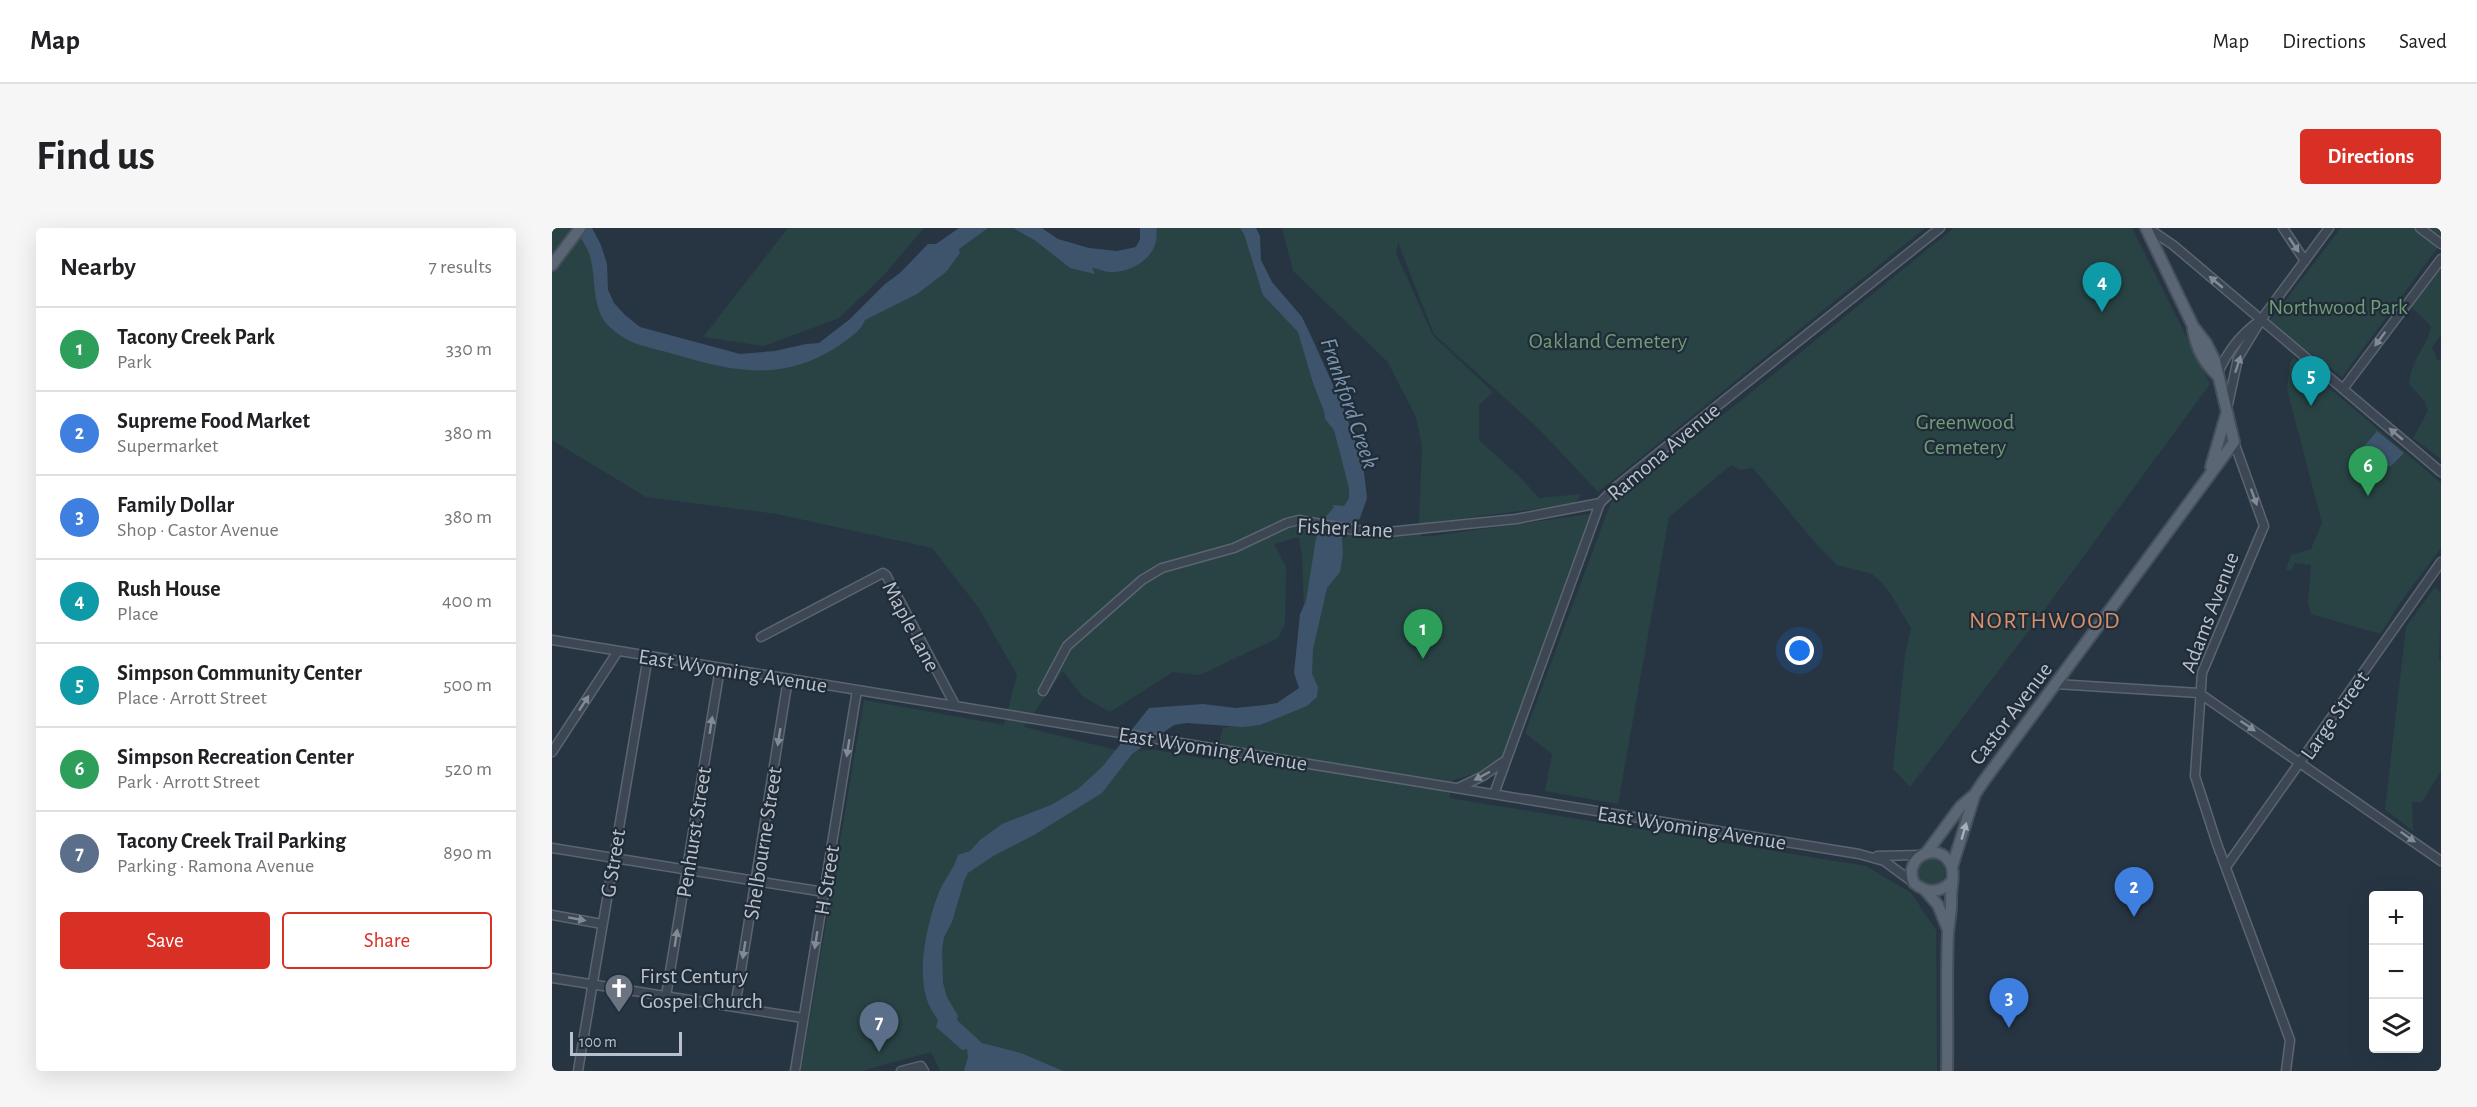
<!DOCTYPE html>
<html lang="en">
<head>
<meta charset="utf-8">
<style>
  :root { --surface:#fff; --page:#f6f6f6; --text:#202124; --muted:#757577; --line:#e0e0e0; --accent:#d93025 }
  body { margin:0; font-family:"Alegreya Sans",sans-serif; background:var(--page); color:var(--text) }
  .controls { position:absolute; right:18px; bottom:18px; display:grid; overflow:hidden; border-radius:6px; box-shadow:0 6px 24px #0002 }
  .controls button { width:54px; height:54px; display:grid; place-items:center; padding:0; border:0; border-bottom:2px solid var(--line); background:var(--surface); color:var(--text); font:30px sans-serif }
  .scale { position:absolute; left:18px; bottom:15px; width:112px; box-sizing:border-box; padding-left:6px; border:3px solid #b9c2cc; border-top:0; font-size:16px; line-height:21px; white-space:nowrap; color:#b9c2cc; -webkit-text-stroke:4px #202c38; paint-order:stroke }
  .you { position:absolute; left:1248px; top:423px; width:21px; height:21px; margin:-15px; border:4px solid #fff; border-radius:50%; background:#1a73e8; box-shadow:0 0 0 9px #1a73e833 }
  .badge { display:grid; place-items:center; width:39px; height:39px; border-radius:50%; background:var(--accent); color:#fff; font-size:20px; font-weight:700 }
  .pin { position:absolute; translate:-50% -50px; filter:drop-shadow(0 2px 3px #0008) }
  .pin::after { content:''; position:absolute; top:32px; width:21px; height:18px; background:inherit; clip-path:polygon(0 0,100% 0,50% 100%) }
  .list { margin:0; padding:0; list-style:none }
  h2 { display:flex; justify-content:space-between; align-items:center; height:78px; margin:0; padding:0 24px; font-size:26px }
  h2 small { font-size:20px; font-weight:400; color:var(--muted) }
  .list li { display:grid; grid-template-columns:39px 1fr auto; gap:18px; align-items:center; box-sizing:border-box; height:84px; padding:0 24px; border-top:2px solid var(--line) }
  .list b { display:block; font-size:22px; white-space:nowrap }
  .list p { margin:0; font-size:20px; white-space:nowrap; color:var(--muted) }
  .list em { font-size:20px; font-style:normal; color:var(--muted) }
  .actions { display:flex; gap:12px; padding:18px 24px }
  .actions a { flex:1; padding:14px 0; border:2px solid var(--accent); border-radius:6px; text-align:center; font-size:21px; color:var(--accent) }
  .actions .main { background:var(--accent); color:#fff }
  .icon { flex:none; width:33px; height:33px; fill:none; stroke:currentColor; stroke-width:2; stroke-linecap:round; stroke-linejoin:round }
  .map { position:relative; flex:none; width:1889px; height:843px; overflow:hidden; border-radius:6px }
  header { display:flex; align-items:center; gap:36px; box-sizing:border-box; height:84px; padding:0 30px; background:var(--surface); border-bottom:2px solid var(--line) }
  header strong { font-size:28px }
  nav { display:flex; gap:33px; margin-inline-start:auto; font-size:21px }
  .intro { display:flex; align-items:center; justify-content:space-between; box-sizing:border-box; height:144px; padding:0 36px }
  h1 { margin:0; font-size:42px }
  .button { padding:15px 27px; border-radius:6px; background:var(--accent); color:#fff; font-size:21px; font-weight:700 }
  main { display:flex; gap:36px; padding:0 36px }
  aside { flex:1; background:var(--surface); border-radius:6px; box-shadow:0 6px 24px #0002 }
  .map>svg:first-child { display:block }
  .green { fill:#294344; fill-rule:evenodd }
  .water { fill:#3d546c }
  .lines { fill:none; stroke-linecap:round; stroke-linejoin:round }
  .minor-casing { stroke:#5a6570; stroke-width:11 }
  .major-casing { stroke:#45505c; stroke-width:14 }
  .minor { stroke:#3c4753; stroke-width:8 }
  .major { stroke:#5a6673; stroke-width:10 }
  .oneway { fill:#818b96 }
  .oneway2 { fill:#a6b0ba }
  .labels { text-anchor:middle; stroke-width:4.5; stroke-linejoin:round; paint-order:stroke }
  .park-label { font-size:22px; fill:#709d77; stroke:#202c38 }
  .street-label { font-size:22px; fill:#b9c2cc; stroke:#202c38 }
  .poi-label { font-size:22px; fill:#b9c2cc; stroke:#202c38; text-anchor:start }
  .water-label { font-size:24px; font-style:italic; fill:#7995af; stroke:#202c38 }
  .neighbourhood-label { font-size:24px; letter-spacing:1.5px; fill:#d7906a; stroke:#202c38 }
</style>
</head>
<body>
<header>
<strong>Map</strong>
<nav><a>Map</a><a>Directions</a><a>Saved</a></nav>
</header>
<div class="intro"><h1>Find us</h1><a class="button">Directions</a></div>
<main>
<aside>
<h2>Nearby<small>7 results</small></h2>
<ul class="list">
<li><span class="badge" style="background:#2e9e5b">1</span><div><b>Tacony Creek Park</b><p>Park</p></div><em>330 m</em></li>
<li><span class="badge" style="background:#3f7fe0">2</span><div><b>Supreme Food Market</b><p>Supermarket</p></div><em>380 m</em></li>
<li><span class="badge" style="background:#3f7fe0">3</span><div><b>Family Dollar</b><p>Shop · Castor Avenue</p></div><em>380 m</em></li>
<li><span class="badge" style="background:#0f9aa8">4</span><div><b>Rush House</b><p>Place</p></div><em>400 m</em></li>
<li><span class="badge" style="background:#0f9aa8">5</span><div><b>Simpson Community Center</b><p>Place · Arrott Street</p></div><em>500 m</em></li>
<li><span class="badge" style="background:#2e9e5b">6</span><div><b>Simpson Recreation Center</b><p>Park · Arrott Street</p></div><em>520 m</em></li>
<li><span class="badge" style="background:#5c6f8a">7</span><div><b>Tacony Creek Trail Parking</b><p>Parking · Ramona Avenue</p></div><em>890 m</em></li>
</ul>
<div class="actions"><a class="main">Save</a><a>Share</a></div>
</aside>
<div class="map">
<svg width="1889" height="843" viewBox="0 0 1889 843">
  <rect width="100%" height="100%" fill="#273543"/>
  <path class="green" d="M0,0H35L63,86L87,110L177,135L259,125L353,46L367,28L418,0H474L520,23L594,25L602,0H696L710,47L748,90L809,271L805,309L811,307L870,305L869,308H880L1038,286L993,418L950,532L936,542L901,552L897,570L1314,638L1359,665L1384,702L1385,843H388L379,824L309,843H249L312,472L452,497L465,447L426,379L380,320L225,286L94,269L0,212ZM747,309L750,327L755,460L700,494L671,500L662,532L603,522L568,523L472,499L511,443L530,468L558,484L621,444L648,447L726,410L733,396L734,339L722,316Z
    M236,0H372L332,47L287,90L212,118L151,109Z
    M730,0H1373L1046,264L988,202L882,106L846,15L844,25L881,108L941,164L927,177V212L968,249L987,270L1029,266L1022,276L867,296L870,218L864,189L835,133L741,43Z
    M1402,0H1580L1658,156L1479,400L1358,559L1341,541L1353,427L1359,400L1338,365L1328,353L1320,346L1285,337L1265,317L1201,240L1188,242L1179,237L1117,289L1066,576L993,563L1000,526L973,505L1058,277L1062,271L1191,171Z
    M1789,0H1889V15L1790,149L1717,94Z
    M1889,37V107L1880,119L1885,132H1889V231L1861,210L1876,183L1873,174L1857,156C1859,130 1875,121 1879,98L1859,79Z
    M1741,129L1889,255V320L1850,372L1828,406L1759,386L1756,375L1759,337L1743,335L1739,343L1734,341L1739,327L1759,321L1770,295L1735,161L1738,135Z
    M1883,359L1889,365L1887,432L1889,434V543L1870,574H1860L1861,603L1833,581L1854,399Z
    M1365 644a14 14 0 1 1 28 0a14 14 0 1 1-28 0Z"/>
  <path class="water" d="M23,0H40L49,17L55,36L56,62L62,75L73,87L88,99L188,126L223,123L254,116L267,115L298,91L333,56L348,45L376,16H384L407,0H436L407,21L408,25L394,44L365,66L313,92C309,103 297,110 288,117C229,156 180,143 118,125C94,118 80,118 60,101C38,83 45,52 38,28C35,19 28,9 23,0Z
    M461,0H490L506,11L537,20L565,23L584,19L588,11V0H605C604,4 605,10 604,14C599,33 577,45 558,44C552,44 546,40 540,40L543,46L518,40L484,13Z
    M688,0H704L708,8L709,32L720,54L750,89L759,108L792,181L811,236L815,270L808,290L790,310L791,326L788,344L775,360L761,421L760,446L766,459L765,469L755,478L708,497L691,499L635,495L622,497L580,526L550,565L482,607L443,627L416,645L412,653L400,694L392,709L390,722L391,755L395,769L406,788L405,792L430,815L469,825L511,843H412L416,829L415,821L410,822L384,799L386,792C384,788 381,785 379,781C362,750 375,695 387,664C393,650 402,641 406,627L418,623L428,612L450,596L499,577L526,561L551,538L597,480L651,476L683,480L713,477L725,475L747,460L742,445L748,386L754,373L764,310L772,291L782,279L780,277L792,278L797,270V260L782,202L773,191L772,183L761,155L746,104L711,67L692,6Z
    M1825,203L1852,225L1839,238H1825L1808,223Z"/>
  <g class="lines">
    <g class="minor-casing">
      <path id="minor" d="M1596,0L1621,17L1889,244
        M1731,0L1753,33
        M1868,0L1889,16
        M1665,147C1674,126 1688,107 1706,94
        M1791,161L1889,31
        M1675,181L1686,130L1709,92L1777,0
        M1682,214L1712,298L1650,445L1643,548L1665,616L1738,812L1734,843
        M209,409L331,345L334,347L403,477
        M0,412L1307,626L1332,633L1362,655
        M1504,456L1647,465L1889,633
        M491,463L515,418L590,352L610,340L682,320L735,295L747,292L802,302L836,304L964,291L1048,275
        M0,524L66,423
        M906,560L931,548L954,532
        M942,566L1048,275L1064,259L1388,0
        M0,620L272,664
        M1325,628L1368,627
        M1674,639L1889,334
        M0,687L50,696
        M0,750L251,790
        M114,768L168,440
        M183,779L236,451
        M26,843L96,428
        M243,843L305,462
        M349,843L369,838L372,843"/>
    </g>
    <g class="major-casing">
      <path id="major" d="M0,37L28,0
        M1641,101C1644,119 1652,135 1665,147
        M1659,239L1674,187
        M1375,624L1409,578L1423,566
        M1400,639L1423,566L1431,554L1682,214L1663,133L1654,115L1641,98L1594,0
        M1373,662L1386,677L1396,702
        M1395,843C1396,797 1394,751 1396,705C1397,693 1400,681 1399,669C1399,660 1403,645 1399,637C1387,611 1350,629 1362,655C1375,666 1388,665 1399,654"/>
    </g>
    <use href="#minor" class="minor"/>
    <use href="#major" class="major"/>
  </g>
  <defs><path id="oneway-solid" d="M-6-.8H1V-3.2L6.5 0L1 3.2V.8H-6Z" transform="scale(1.5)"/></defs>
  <g class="oneway">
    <use href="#oneway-solid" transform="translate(1742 17) rotate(56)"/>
    <use href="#oneway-solid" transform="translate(1664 54) rotate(-140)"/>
    <use href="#oneway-solid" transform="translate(1828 111) rotate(127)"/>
    <use href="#oneway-solid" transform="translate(1686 136) rotate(-72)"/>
    <use href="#oneway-solid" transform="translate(1844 206) rotate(-140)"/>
    <use href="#oneway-solid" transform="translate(1702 269) rotate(70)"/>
    <use href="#oneway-solid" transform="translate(32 475) rotate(-57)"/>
    <use href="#oneway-solid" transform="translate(159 497) rotate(-81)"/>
    <use href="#oneway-solid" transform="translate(1696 498) rotate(34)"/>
    <use href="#oneway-solid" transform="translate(227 509) rotate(99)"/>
    <use href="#oneway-solid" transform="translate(296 520) rotate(99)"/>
    <use href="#oneway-solid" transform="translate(930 548) rotate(152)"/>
    <use href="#oneway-solid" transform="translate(1856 609) rotate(35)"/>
    <use href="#oneway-solid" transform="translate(25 691) rotate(10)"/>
    <use href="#oneway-solid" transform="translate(124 710) rotate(-81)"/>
    <use href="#oneway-solid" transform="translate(264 712) rotate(99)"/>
    <use href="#oneway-solid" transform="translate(192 722) rotate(99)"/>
  </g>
  <use class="oneway2" href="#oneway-solid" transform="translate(1412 603) rotate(-74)"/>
  <defs>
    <g id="church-pin" transform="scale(1.5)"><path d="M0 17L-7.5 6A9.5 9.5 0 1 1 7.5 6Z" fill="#6b7280" stroke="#202c38"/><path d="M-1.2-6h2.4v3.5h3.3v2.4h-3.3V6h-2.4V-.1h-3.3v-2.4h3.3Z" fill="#fff"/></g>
  </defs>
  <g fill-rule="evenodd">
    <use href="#church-pin" x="67" y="760"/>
  </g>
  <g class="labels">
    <g class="park-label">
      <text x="1786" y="86">Northwood Park</text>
      <text x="1056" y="120">Oakland Cemetery</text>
      <text x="1413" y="201">Greenwood<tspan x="1413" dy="25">Cemetery</tspan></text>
    </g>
    <g class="street-label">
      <text transform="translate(1111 223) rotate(-40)" y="8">Ramona Avenue</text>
      <text transform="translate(793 299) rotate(3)" y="8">Fisher Lane</text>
      <text transform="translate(1657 384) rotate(-69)" y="8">Adams Avenue</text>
      <text transform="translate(360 398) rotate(62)" y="8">Maple Lane</text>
      <text transform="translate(181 442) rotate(9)" y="8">East Wyoming Avenue</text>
      <text transform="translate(1458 485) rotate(-53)" y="8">Castor Avenue</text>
      <text transform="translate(1782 487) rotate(-55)" y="8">Large Street</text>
      <text transform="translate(661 520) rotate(9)" y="8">East Wyoming Avenue</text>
      <text transform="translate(1140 599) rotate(9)" y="8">East Wyoming Avenue</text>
      <text transform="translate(141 604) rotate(-81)" y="8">Penhurst Street</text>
      <text transform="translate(210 615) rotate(-81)" y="8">Shelbourne Street</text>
      <text transform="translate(60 635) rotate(-81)" y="8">G Street</text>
      <text transform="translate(274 652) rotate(-81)" y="8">H Street</text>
    </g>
    <g class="poi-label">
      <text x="88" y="755">First Century<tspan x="88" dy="25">Gospel Church</tspan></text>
    </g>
    <g class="water-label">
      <text transform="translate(798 175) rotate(71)" y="8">Frankford Creek</text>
    </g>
    <g class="neighbourhood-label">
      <text x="1493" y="400">NORTHWOOD</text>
    </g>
  </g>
</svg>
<div class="controls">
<button>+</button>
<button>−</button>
<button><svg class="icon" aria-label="layers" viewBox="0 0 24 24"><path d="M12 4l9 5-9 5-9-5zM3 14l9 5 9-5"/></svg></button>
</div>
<div class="scale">100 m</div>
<div class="you"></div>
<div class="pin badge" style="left:871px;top:431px;background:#2e9e5b">1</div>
<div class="pin badge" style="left:1582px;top:689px;background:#3f7fe0">2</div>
<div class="pin badge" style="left:1457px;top:800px;background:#3f7fe0">3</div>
<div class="pin badge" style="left:1550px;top:84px;background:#0f9aa8">4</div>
<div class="pin badge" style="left:1759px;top:178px;background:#0f9aa8">5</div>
<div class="pin badge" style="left:1816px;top:268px;background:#2e9e5b">6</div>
<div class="pin badge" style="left:327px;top:824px;background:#5c6f8a">7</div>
</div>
</main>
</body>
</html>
